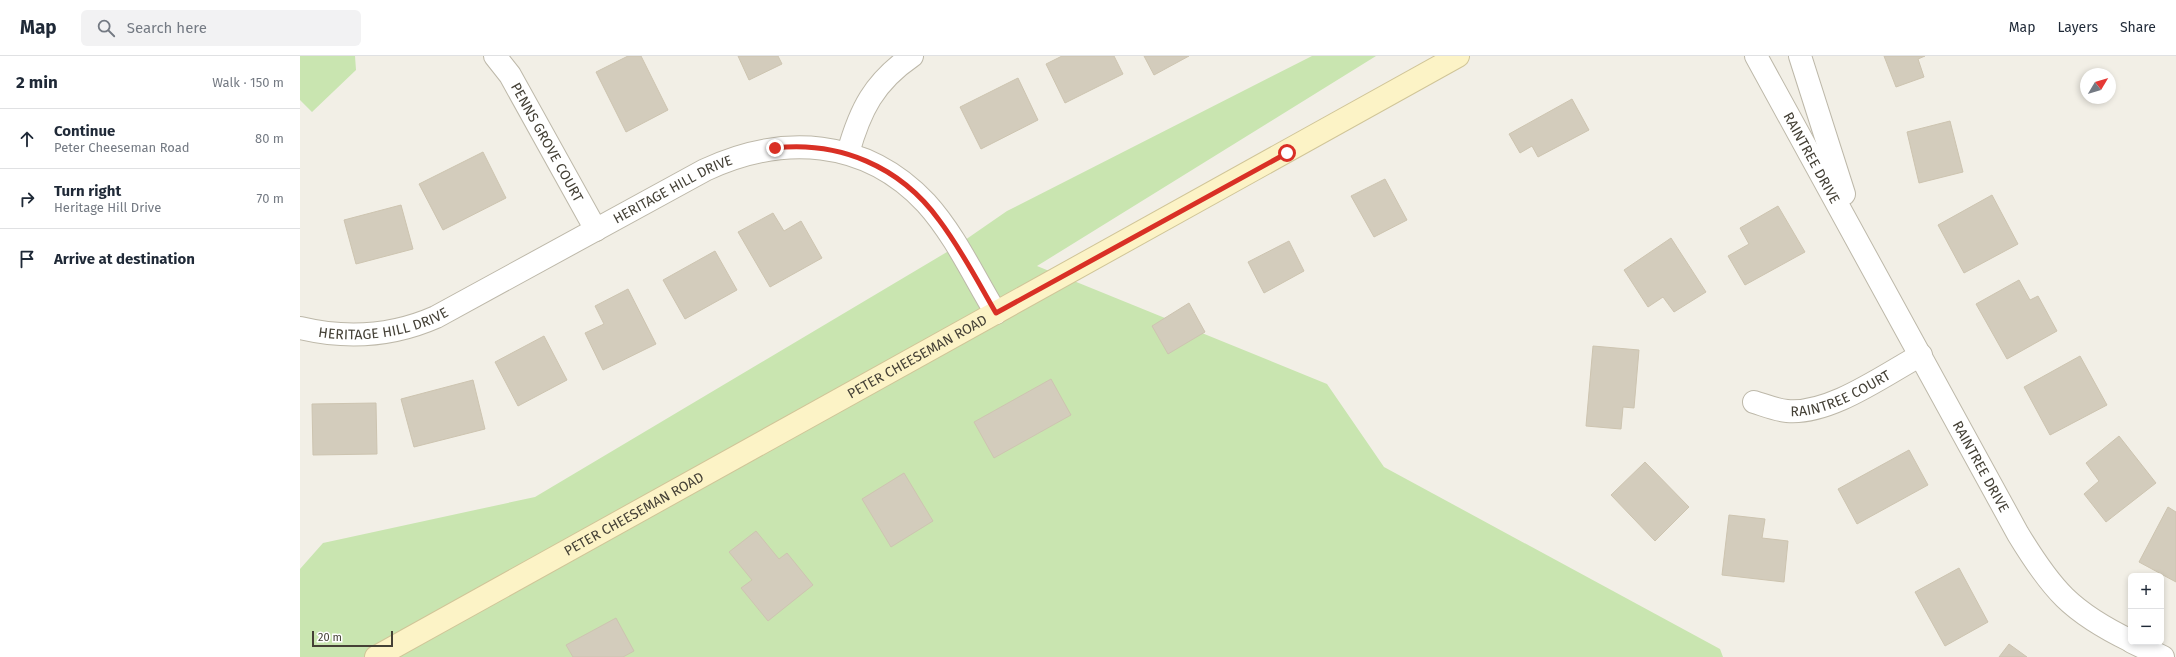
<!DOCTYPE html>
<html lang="en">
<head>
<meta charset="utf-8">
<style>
  :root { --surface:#fff; --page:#f2f2f3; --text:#1f2937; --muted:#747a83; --line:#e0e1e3 }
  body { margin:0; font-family:"Fira Sans",sans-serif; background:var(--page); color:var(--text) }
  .controls { position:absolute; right:12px; bottom:12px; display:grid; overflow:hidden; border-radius:6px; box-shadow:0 2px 6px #0003 }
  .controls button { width:36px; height:36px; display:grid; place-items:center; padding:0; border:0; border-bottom:1px solid var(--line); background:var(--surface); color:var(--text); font:20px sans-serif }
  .compass { position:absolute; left:1780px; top:12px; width:36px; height:36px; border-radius:50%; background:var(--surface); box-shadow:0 2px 6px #0003; rotate:52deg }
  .scale { position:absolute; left:12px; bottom:10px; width:81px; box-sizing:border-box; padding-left:4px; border:2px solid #444036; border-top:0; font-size:11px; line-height:14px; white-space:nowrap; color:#444036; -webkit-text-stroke:3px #fff; paint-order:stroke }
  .stop { position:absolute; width:12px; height:12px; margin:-9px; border:3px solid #d93025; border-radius:50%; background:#fff }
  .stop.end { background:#d93025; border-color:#fff; box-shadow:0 1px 4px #0008 }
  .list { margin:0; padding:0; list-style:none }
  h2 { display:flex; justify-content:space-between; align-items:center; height:52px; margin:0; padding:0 16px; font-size:17px }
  h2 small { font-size:13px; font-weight:400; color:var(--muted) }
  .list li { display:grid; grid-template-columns:26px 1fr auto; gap:12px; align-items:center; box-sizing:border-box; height:60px; padding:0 16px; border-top:1px solid var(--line) }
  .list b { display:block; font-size:15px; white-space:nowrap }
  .list p { margin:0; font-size:13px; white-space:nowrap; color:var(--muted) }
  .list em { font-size:13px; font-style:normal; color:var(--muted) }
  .icon { flex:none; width:22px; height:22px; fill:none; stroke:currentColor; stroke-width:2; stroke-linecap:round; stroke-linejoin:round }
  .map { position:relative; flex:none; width:1876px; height:601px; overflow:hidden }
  header { display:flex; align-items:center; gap:24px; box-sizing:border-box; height:56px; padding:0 20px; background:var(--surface); border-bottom:1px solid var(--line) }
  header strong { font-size:19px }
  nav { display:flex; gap:22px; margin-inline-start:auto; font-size:14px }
  .search { width:280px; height:36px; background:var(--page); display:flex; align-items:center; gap:10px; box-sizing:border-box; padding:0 14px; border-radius:6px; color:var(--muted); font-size:15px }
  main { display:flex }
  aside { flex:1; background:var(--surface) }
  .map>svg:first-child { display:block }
  .green { fill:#c9e5b0 }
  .building { fill:#d3ccbc; stroke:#cdc4b0 }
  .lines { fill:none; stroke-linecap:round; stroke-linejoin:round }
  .street-casing { stroke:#bdb8a9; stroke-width:24 }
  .secondary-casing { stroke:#d0c598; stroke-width:24 }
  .street { stroke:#fff; stroke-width:22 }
  .secondary { stroke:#fcf3c6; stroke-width:22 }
  .route { stroke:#d93025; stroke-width:5 }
  .labels { text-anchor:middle; stroke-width:3; stroke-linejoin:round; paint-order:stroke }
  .street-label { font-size:14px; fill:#444036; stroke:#fff }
</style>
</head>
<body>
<header>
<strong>Map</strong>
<div class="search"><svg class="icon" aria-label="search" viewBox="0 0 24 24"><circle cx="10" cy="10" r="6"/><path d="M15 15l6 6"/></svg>Search here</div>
<nav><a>Map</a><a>Layers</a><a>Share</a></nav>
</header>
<main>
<aside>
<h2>2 min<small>Walk · 150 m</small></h2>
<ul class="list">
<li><svg class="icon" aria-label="ahead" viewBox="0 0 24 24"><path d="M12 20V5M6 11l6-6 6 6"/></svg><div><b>Continue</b><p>Peter Cheeseman Road</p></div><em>80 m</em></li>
<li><svg class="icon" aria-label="right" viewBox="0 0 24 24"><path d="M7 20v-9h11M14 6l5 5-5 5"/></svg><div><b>Turn right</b><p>Heritage Hill Drive</p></div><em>70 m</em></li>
<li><svg class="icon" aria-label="arrive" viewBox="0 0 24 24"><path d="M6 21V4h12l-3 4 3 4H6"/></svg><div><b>Arrive at destination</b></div></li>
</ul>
</aside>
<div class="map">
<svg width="1876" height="601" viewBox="0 0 1876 601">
  <rect width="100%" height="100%" fill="#f2efe6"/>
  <path class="green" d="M0,0H55L56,14L12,56L0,44Z
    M1012,0H1076L737,210L1027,328L1084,411L1420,593L1423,601H0V513L23,487L235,441L652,193L707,155Z"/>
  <path class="building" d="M328,0H341L368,54L326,76L296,16Z
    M438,0H478L482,8L449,24Z
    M762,0H814L823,18L765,47L746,8Z
    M844,0H889L854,19Z
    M1584,0H1625L1618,3L1624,21L1596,31Z
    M718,22L738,64L681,93L660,51Z
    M1272,43L1289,74L1238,101L1232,90L1220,97L1209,78Z
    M1650,65L1663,116L1619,127L1607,76Z
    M183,96L206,142L143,174L119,128Z
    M1085,123L1107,164L1074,181L1051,140Z
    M1692,139L1718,188L1664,217L1638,169Z
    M101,149L113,193L56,208L44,164Z
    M1478,150L1505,196L1445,229L1428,200L1449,188L1440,172Z
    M473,157L484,175L501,165L522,202L470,231L438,176Z
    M1371,182L1406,236L1374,256L1363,241L1348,251L1324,214Z
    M989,185L1004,215L964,237L948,206Z
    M415,195L437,234L385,263L363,224Z
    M1719,224L1730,244L1738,240L1757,275L1707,303L1676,248Z
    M328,233L356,288L303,314L285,277L304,268L295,250Z
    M889,247L905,276L868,298L852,270Z
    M244,280L267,324L218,350L195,306Z
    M1293,290L1339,294L1334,352L1323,351L1321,373L1286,370Z
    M1780,300L1807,349L1750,379L1724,331Z
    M751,323L771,359L694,402L674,366Z
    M173,324L185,373L114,391L101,343Z
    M76,347L77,398L13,399L12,348Z
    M1819,380L1856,427L1806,466L1784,438L1799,425L1786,407Z
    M1609,394L1628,429L1557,468L1538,433Z
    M1345,406L1389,451L1355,485L1311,439Z
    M604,417L633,465L591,491L562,443Z
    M1868,451L1876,456V526L1839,506Z
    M1429,459L1465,463L1462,482L1488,485L1484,526L1422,519Z
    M456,475L479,503L487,497L513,529L468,565L441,532L452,524L429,496Z
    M1659,512L1688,566L1645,590L1615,536Z
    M316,562L334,595L323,601H273L266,589Z
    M1709,588L1727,601H1699Z"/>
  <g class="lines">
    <g class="street-casing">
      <g id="street">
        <path id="s1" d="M195,0L210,19L296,174"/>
        <path id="s2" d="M1456,0L1718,478C1752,534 1771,556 1831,585"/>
        <path d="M1500,0L1544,138"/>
        <path d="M548,97C560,54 574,26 612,0"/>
        <path id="s3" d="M0,272C46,283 93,280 136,261L405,114C482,78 565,82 626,147C655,179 674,221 696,257"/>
        <path id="s4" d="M1454,346C1464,349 1476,354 1487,355C1530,359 1584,319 1621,299"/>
        <path d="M1832,586L1863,601"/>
      </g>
    </g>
    <g class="secondary-casing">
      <g id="secondary">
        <path id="s5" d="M76,601L1158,0"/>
      </g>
    </g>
    <use href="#street" class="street"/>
    <use href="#secondary" class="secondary"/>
  </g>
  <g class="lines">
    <path class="route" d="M475,92C539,85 600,110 639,164C661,193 678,226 696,257L987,97"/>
  </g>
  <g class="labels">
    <g class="street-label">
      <text dy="5" stroke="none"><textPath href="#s1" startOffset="101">PENNS GROVE COURT</textPath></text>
      <text dy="5" stroke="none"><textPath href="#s2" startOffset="116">RAINTREE DRIVE</textPath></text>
      <text dy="5" stroke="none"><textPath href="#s3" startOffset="408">HERITAGE HILL DRIVE</textPath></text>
      <text dy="5" stroke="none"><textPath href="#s3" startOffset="85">HERITAGE HILL DRIVE</textPath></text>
      <text dy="5" stroke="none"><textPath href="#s5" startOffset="619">PETER CHEESEMAN ROAD</textPath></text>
      <text dy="5" stroke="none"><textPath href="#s4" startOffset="91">RAINTREE COURT</textPath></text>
      <text dy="5" stroke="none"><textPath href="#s2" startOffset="468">RAINTREE DRIVE</textPath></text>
      <text dy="5" stroke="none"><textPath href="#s5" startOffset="295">PETER CHEESEMAN ROAD</textPath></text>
    </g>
  </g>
</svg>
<div class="controls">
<button>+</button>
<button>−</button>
</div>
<svg class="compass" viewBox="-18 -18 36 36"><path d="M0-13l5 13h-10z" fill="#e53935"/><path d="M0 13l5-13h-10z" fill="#747a83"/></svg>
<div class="scale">20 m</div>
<div class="stop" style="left:987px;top:97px"></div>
<div class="stop end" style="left:475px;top:92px"></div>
</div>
</main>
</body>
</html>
